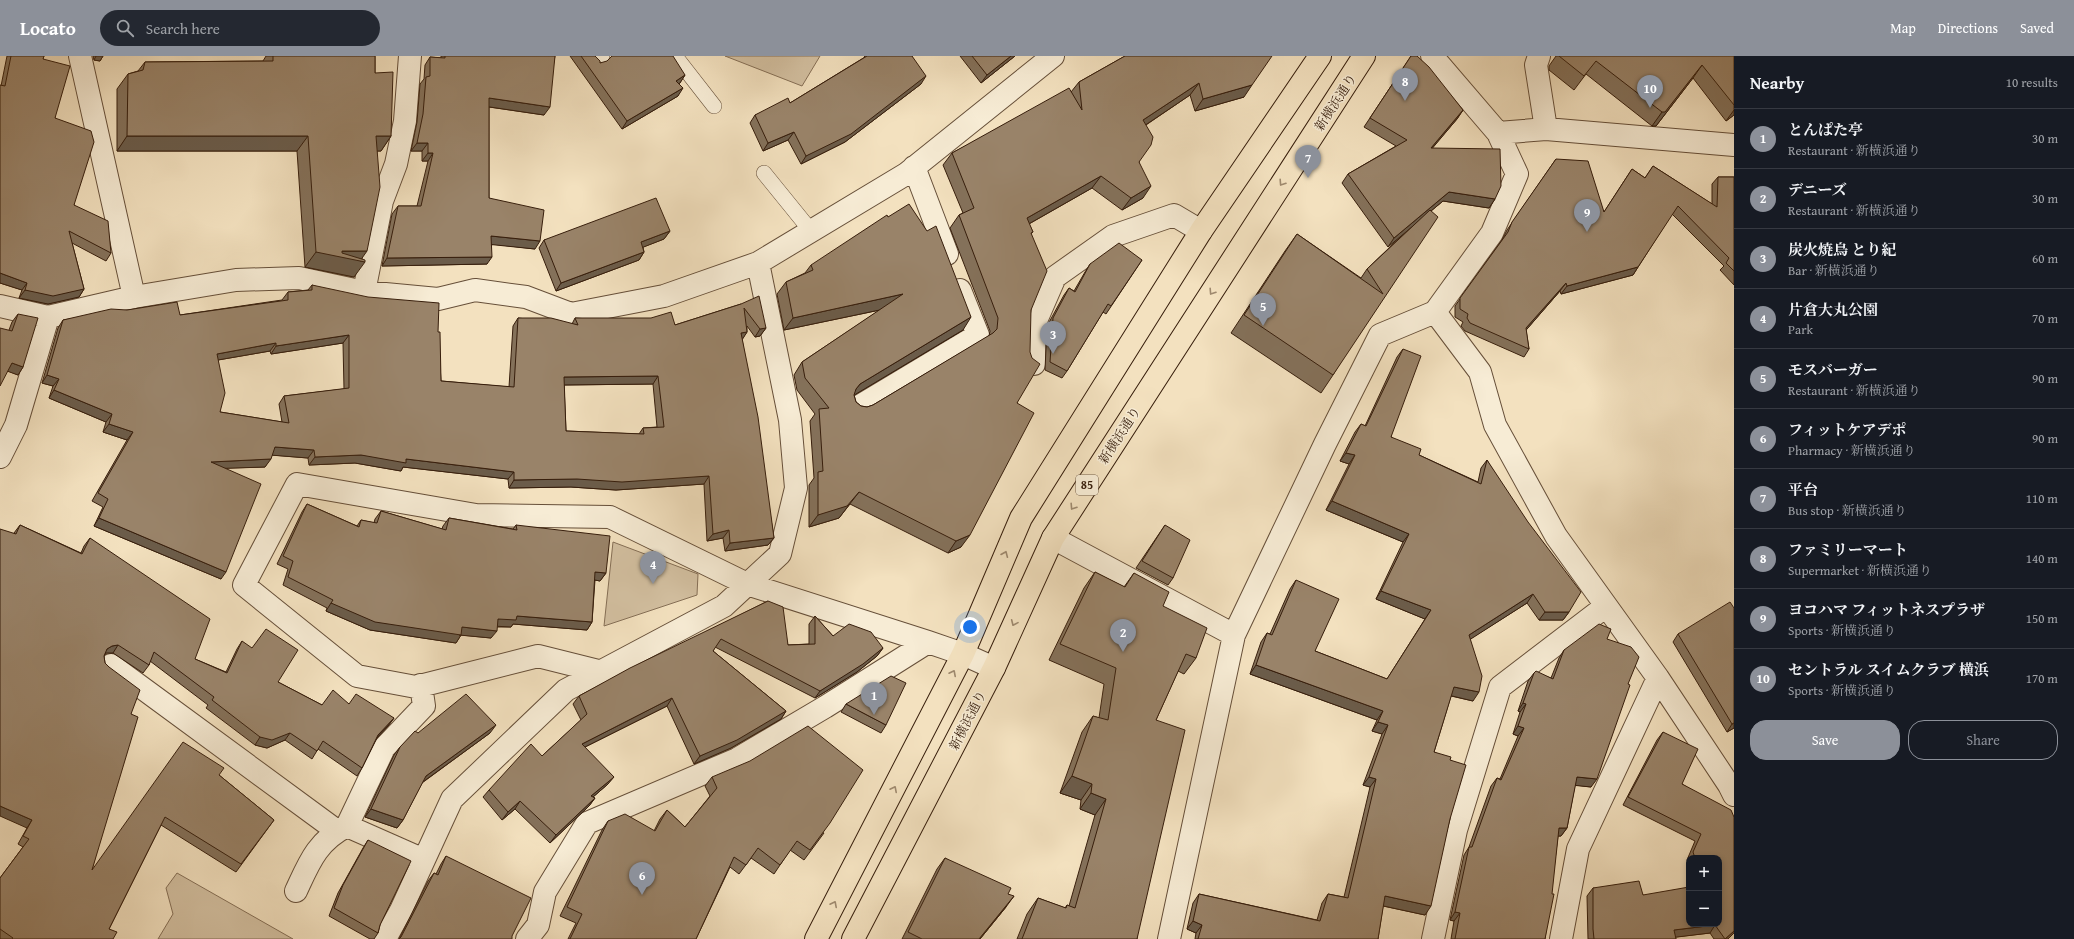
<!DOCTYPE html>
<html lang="en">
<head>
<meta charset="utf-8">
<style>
  :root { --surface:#171b24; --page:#242831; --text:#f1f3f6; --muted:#9ea1a6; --line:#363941; --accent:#8c9099 }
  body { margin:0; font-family:"Gentium Book Plus","Noto Serif JP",serif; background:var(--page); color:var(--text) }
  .controls { position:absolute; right:12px; bottom:12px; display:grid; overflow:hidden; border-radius:8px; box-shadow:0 2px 6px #0003 }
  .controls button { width:36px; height:36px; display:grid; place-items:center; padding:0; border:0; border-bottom:1px solid var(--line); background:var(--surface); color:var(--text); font:20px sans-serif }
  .you { position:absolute; left:970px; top:571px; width:14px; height:14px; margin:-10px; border:3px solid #fff; border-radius:50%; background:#1a73e8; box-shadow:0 0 0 6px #1a73e833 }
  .badge { display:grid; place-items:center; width:26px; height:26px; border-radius:50%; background:var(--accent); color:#fff; font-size:13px; font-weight:700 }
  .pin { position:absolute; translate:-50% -33px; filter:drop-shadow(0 1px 2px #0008) }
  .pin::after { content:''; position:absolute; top:21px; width:14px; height:12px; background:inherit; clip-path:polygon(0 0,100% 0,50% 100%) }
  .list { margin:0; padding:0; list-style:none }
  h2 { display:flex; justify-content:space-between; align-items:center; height:52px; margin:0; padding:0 16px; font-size:17px }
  h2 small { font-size:13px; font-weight:400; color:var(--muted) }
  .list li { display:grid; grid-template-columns:26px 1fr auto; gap:12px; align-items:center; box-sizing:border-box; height:60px; padding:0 16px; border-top:1px solid var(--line) }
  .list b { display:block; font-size:15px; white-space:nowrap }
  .list p { margin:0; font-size:13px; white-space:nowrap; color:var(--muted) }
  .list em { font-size:13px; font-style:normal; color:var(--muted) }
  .actions { display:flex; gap:8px; padding:12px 16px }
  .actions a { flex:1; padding:9px 0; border:1px solid var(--accent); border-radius:16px; text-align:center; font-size:14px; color:var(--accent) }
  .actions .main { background:var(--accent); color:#fff }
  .icon { flex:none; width:22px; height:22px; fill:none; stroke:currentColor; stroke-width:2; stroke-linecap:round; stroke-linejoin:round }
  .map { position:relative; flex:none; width:1734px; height:883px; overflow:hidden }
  header { display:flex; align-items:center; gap:24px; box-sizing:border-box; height:56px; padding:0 20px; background:var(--accent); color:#fff }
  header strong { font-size:19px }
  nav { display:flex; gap:22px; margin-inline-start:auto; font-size:14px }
  .search { width:280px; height:36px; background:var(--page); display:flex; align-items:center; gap:10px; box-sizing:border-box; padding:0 14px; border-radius:22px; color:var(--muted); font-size:15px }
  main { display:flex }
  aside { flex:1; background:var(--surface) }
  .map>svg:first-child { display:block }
  .green { fill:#d3c0a1; stroke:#856f56 }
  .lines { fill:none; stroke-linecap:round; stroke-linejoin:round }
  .lane-casing { stroke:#664f39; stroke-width:16 }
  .street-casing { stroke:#664f39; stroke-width:24 }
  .primary-casing { stroke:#371e0c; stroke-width:24 }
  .lane { stroke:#f7ecd5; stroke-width:15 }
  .street { stroke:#f7ecd5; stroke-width:22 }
  .primary { stroke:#f3e1bf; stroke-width:22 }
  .wall { fill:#84715a; stroke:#371e0c; fill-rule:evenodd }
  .shaded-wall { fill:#6b5c4a; stroke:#371e0c }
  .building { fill:#998369; stroke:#371e0c; fill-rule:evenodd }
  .oneway { stroke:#9e896e }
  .labels { text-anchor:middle; stroke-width:3; stroke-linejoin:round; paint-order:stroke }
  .shield { fill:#f7ecd5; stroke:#715c48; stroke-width:1 }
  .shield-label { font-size:12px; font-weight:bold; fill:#371e0c }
  .street-label { font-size:13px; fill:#371e0c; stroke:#f7ecd5 }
</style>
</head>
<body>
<header>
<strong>Locato</strong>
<div class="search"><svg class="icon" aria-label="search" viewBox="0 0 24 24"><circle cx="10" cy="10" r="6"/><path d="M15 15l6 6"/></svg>Search here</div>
<nav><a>Map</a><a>Directions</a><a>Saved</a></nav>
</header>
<main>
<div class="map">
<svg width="1734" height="883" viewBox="0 0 1734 883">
  <rect width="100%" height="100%" fill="#f3e1bf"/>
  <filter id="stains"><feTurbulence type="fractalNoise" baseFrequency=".005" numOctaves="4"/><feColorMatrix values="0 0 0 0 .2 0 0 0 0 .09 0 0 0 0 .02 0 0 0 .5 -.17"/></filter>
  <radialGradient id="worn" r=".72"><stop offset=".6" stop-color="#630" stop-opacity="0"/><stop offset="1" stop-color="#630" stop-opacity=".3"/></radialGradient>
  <path class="green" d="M725,0H820L802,30Z
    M613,486L698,518L697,539L604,570Z
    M177,817L293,883H158L173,858L166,832Z"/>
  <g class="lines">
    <g class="lane-casing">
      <path id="lane" d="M675,0L714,50
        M598,5L602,0
        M764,117L811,175"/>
    </g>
    <g class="street-casing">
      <path id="street" d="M80,0L134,241
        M1432,0L1498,77L1517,118L1492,177L1435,256
        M1539,0L1536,9L1546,73
        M1498,77L1546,73L1734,89
        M914,111L947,198
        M364,236L382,145L396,108L405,65L410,0
        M0,250L48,261
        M1034,308L1035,267L1055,221L1113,180L1174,159L1201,175
        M858,351L978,279L960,234
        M0,401L16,369L48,261L134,241L236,224L299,222L364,236L438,243L475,234L526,241L571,258L664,240L758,207L906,118L1053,0
        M1053,482L1234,579
        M111,609L337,775
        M602,616L538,600L416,631L357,620L244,529L297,428L476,459L610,461L747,528L928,586L963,598L994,612
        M1658,622L1729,729L1734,739
        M347,770L384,692L424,650L421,629
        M296,835C309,807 317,785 347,770L424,804
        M385,883L401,854L452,743L566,634L724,550L780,498L796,432L790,364L758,207
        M527,883L538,869L545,836L587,767L737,703L825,651L928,586
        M1169,883L1234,579L1325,388L1380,279L1435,256L1480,316L1495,369L1556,480L1658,622L1578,793L1561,883
        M1433,883L1456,774L1500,631L1606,550"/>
    </g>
    <g class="primary-casing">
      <path id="primary" d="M816,883L963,598L1021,462L1201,175L1320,0
        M853,883L994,612L1053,482L1364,0"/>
    </g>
    <use href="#lane" class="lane"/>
    <use href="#street" class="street"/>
    <use href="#primary" class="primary"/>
  </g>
  <path class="wall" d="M7,0H44L43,3L55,62L74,149L111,197L106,205L72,187L84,233L79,241L48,248L19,242L22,234L0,227V29L1,30Z
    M93,0H103L100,5L94,4Z
    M266,0H375V17L391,80L381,95H377L362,203L354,221L305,211L297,95H117V33L128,18L138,15L145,6L263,5Z
    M441,0H555L544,59L489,51V142L535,193L492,188L487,208L382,210L392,158L398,150H417L428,105H422V95H411L417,66L420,28L424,23L425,9L430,1L441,2Z
    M570,0H595L600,7L685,19L679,28L678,40L622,73Z
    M864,0H912L921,28L845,86L801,108L788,84L763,95L750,67L755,59L790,47L865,1Z
    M960,0H1015L981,27Z
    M1125,0L1244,41L1195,55L1190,39L1146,69L1139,106L1143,142L1122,154L1092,132L1029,168L1033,176L1031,178V254L1017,347L961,491L948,497L850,448L839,462L809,471V429L814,422L810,365L815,358L797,334L794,319L802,306L880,254L784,274L777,238L786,226L805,217L811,209L963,274L854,339L856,346L861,350L867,351L873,349L989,280L990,275L950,172L959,159L963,157L943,109L952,97L1071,36L1079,26Z
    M1411,0L1463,54L1457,63L1432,92L1495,143L1489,152L1443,145L1431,155L1333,319L1321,337L1231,277L1285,195L1297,178L1361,222L1367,213L1412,170L1388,191L1342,127L1348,118L1396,90L1364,71Z
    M1556,0H1734V59L1726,65L1693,22L1656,70H1652L1586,18L1574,34L1549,14V10Z
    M1556,103L1604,156L1632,113L1645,122L1653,110L1712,148V128L1718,121H1734V229L1720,214L1724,210L1672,158L1633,219L1561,238L1560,235L1526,274L1529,293L1524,301L1465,275L1461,270L1463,266L1455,261V250L1502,184L1507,174Z
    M670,175L664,183L643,191L644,196L639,204L556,235L539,192L544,184Z
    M1142,204L1106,258L1103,256L1067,315L1062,322L1045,314L1047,270L1064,239L1069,232L1074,235L1085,216L1090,208Z
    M312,229L438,276L441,325L509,331L513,270L518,262L572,268L575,262L675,269L741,248L766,272L760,280L755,281L747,270V276L742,283L774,482L768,489L725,495L723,482L707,485L704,428L616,434L571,431L509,432L508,423L403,411L401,415L355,407L309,409L308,402L272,399L265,411L227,412L221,523L94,470L103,451L92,445L127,384L103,376L106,366L49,342L53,330L42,327L58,272L63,264L127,254L180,259L282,244L288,236L308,234ZM343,287L344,333L284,340L279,348L282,366L220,356L218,304L270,295L271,298ZM653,328L657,371L643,372L639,378L566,375L564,329Z
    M18,258L23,311L18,319L8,315L9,274L12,266Z
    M1403,293L1391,381L1419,399L1478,426L1481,412L1487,404L1569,556L1563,564H1539L1527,547L1470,583L1473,645L1451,640L1434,696L1450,704V763L1425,859L1383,850L1378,883H1195L1196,877L1187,873L1193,847L1199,838L1317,864L1322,847L1328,838L1344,841L1370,731L1363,729L1382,678L1372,675L1377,664L1250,618L1261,586L1267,577L1270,578L1290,533L1296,524L1315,595L1387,623L1425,563L1376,543L1403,486L1326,454L1349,408L1340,405L1355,376L1361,368L1365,370L1397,301Z
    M307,448L357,470L361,464L374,467L375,463L381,455L442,473L443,470L449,462L513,473L516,469L606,517L600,525L595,524L592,566L587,574L513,568L511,571H497L491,582L461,579L456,587L370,574L326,555L327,552L283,529L288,513L277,508L302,456Z
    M20,469L81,497L84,490L90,482L195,603L226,616L237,593L242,585L278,626L322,649L349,648L394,662L388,670L377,682L362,712L357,720L318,693L312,703L285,684L267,692L255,689L206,652L208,649L150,605L149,609L143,617L113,597H106L105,599L104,600L105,607L131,658L92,814L219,719L274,764L236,816L161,769L109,873L113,883H0V822L23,791L18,788L27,772L14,477Z
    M1165,469L1173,522L1168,529L1136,512Z
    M1095,516L1124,531L1134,517L1163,550L1196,602L1184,618L1178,615L1156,664L1137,883H1017L1027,858L1038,842L1065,852L1067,849L1069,850L1095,759L1080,753L1081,744L1060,737L1082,676L1093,660L1099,662L1104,628L1049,604L1084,532Z
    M768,545L788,589L809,588V568L815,560L833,580L883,592L877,600L857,616L815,642L715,591L713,595L786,655L781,663L731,692L694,708L667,650L585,691L608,728L593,741L595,742L589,750L550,787L515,753L502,764L483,741L489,734L542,700L581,664L573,648L579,640Z
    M1734,552V672L1727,676L1673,586L1678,578Z
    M1607,583L1628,628L1591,731L1575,729L1567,772L1561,780H1558L1545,883H1451L1454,865L1450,864L1464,799L1469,791L1491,730L1497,722L1500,723L1518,680L1513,678L1520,656L1518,655L1528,625L1534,617L1551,622L1559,602L1564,594Z
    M846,648L886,669L881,677L841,656Z
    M1663,676L1682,728L1734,761V877L1728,883H1714L1710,877L1675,881L1676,883H1588L1587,840L1593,832L1643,839L1719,868V802H1689V808L1687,804L1695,785L1623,749L1657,684Z
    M418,677H490L422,727L403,764L397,772L365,761L394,699L400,691Z
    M712,721L824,777L804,804L790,794L774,818L751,802L739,818L730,811L696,883H568L576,867L560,860L602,774L608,765L654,775L660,763L667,754L685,771L710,740L705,730Z
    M368,784L380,869L378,877L374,883H370L329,860L338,837L363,792Z
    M446,800L512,880L399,883L428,825L434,817L436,818L441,808Z
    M945,802L1008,838L1006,851L980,883H902L937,813Z"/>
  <path class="shaded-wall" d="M96,0H103L100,5L94,4Z
    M1011,0H1015L981,27L987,19Z
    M1702,9L1693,22L1656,70H1652L1662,56Z
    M685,19L680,27L670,33L676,25Z
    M926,20L921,28L845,86L801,108L806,100Z
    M1199,27L1190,39L1135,76L1143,64Z
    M1252,29L1244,41L1195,55L1203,43Z
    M683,32L678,40L622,73L627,65Z
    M489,42L550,51L544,59L483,50Z
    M1463,54L1457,63L1425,101L1431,92Z
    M1734,54V59L1726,65Z
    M794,76L788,84L763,95L768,87Z
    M127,80H308L297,95H117Z
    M376,80H391L381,95H366Z
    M417,87H428L422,95H411Z
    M428,97H433L428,105H422Z
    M1101,120L1092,132L1018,174L1027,162Z
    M1151,130L1143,142L1122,154L1131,142Z
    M1449,136L1495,143L1489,152L1443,145L1388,191L1394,182Z
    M670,175L664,183L636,194L641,186Z
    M491,180L540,185L535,193L486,188Z
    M367,195L360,205L365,206L354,221L305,211L316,196Z
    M644,196L639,204L556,235L561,227Z
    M492,201L487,208L382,210L387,202Z
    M1638,211L1633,219L1561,238L1567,230Z
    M0,217L27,227L22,234L0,227Z
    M1566,227L1560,235L1521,280L1526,272Z
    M84,233L79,241L48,248L19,242L25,234Z
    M903,238L894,251L784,274L793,262Z
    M971,261L963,274L851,341L856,333L860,328Z
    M766,272L760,280L755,281L760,273Z
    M747,276L742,284L741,277Z
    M349,279L343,287L271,298L276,290Z
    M276,287L270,295L212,305L217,298Z
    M12,307L23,311L18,319L7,315Z
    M47,319L59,323L53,330L42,327Z
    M658,320L653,328L559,329L564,321Z
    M54,334L112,358L106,366L49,342Z
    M109,368L133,376L127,384L103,376Z
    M275,391L314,394L308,402L270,399Z
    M1346,397L1355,399L1349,408L1340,405Z
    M361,399L406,403L514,416L508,423L403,411L401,415L355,407L309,409L315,401Z
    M271,403L265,411L206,413L211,406Z
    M709,420L704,428L616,434L571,431L509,432L514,424Z
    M859,436L839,462L809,471L818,459Z
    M1332,445L1409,478L1403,486L1326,454Z
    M99,462L226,516L221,523L94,470Z
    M729,474L723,482L707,485L713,478Z
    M970,479L961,491L948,497L956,485Z
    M774,482L768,489L725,495L730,487Z
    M595,516L606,517L600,525L590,523Z
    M1381,535L1431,554L1425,563L1376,543Z
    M1533,538L1527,547L1463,588L1469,579Z
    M331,547L462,571L497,575L491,582L459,579H461L456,587L370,574L326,555Z
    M1545,556H1569L1563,564H1539Z
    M517,560L592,566L587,574L513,568L511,571L492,570L498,563Z
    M118,589L113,597H106L101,601L107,593L112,590Z
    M883,592L877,600L857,616L815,642L820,635Z
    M1256,609L1383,655L1377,664L1250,618Z
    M1454,631L1479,636L1473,645L1448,639Z
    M672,642L667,650L577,695L582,688Z
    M1523,647L1526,648L1520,656L1518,655Z
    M786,655L781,663L731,692L694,708L700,700Z
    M394,662L388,670L373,686L378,679Z
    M1378,666L1388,669L1382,678L1372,675Z
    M1734,667V672L1727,676L1732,668Z
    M496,669L490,677L420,728L426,720Z
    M1518,670L1524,672L1518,680L1513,678Z
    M290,677L285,684L267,692L255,689L260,681Z
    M1072,720L1092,728L1081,744L1060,737Z
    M614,721L608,728L585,748L591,740Z
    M1369,721L1376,723L1370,731L1363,729Z
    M1577,721L1597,723L1591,731L1571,729Z
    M1091,737L1106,743L1095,759L1080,753Z
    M595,742L589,750L550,787L556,779Z
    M520,745L515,753L502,764L508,756Z
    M0,750L32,764L27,772L0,760Z
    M371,753L403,764L397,772L365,761Z
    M1559,772H1567L1561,780H1554Z
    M1014,840L1006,851L980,883H979Z
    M1385,840L1431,850L1425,859L1379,849Z
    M1455,856L1460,857L1454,865L1450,864Z
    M1193,865L1202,869L1196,877L1187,873Z
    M1715,869L1710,877L1669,882L1674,874Z
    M1734,875V877L1728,883H1725Z"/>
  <path class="building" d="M11,0H44L43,3L70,10L55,62L91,75L94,86L74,149L108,165L111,197L69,175L84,233L53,240L25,234L27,227L0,217V29L5,30Z
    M273,0H375V17L393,16L391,80H376L380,131L367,195H342V197L365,204V206L316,196L308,80H127L128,18L143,14L145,6L273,5Z
    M445,0H555L550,51L489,42V142L544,154L540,185L491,180L492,201L387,202L398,150H421L433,97H428V87H417L423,58L426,21L430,20V1L445,2Z
    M581,0H595L600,5V7L607,5L612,0H673L685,19L676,25L683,32L627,65Z
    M867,0H912L926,20L851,78L806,100L794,76L768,87L755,59L788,42L790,47Z
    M972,0H1011L987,19Z
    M1125,0H1272L1252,29L1203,43L1199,27L1143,64L1153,81L1151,89L1139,106L1151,130L1131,142L1101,120L1027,162L1033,176L1031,177L1047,215L1031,254L1030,296L1032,302L1040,308L1017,347L1034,357L970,479L956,485L859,436L847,450L818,459V416L823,415L819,353L829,352L805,322L802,306L903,238L793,262L786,226L813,214L811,209L887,159L888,161L909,148L927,175L936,170L971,261L860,328L856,333L854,339L856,346L861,350L867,351L873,349L993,277L997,273L998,262L959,159L974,152L952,97L1069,32L1082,54L1079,26Z
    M1411,0H1417L1429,11L1463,54L1431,92L1500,93L1501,130L1495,143L1449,136L1394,182L1348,118L1407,84L1370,62Z
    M1559,0H1734V49L1702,9L1665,56H1662L1596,5L1584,20Z
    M1556,103L1588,105L1604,156L1632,113L1645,122L1653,110L1717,151L1718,121H1734V215L1726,207L1729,202L1678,150L1638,211L1567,230L1566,227L1526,272L1529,293L1470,267L1467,262L1468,258L1460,253V242L1508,176L1512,166Z
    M656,142L670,175L641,186L644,196L561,227L544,184Z
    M1430,154L1438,161L1333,319L1244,259L1297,178L1383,238L1367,213Z
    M1119,187L1142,204L1111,250L1108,248L1067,315L1050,306L1053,262L1069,232L1075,236L1090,208Z
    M312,229L368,241L439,247L438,276H440L441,325L514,331L518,262H551L578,269L575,262H651L671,256L675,269L741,248L759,240L766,272L760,273L744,252L747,276L741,277L758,361L774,482L730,487L729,474L713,478L709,420L622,426L577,423L514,424V416L406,403V407L361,399L315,401L314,394L275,391L271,403L211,406L261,428L226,516L99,462L108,443L98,437L133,376L109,368L112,358L54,334L59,323L47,319L63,264L111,253L127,254L177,246L180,259L288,244V236L312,234ZM349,279V332L284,340L289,367L220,356L225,337L217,298L276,287V290ZM658,320L664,371L643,372L644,378L566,375L564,321Z
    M18,258L38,262L23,311L12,307L0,330V272L12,275Z
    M1403,293L1421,300L1391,381L1421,393L1419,399L1481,428L1487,404L1528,466L1581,536L1569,556H1545L1533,538L1469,579L1482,620L1479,636L1454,631L1434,696L1451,701L1450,704L1466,709L1450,763L1431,850L1385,840L1378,883H1198L1202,869L1193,865L1199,838L1320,865L1328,838L1348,842L1376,723L1369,721L1388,669L1378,666L1383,655L1256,609L1267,577L1272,579L1296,524L1339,543L1315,595L1387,623L1431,554L1381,535L1409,478L1332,445L1355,399L1346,397L1361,368L1366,370Z
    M307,448L359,471L361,464L377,467L381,455L446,474L449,462L517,474L516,469L610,480L606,517L595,516L592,566L517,560L516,564L498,563L497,575L462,571L461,579L375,566L331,547L333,544L288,521L293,505L283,500Z
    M20,469L82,498L90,482L210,563L195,603L227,617L242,585L252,592L266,573L298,594L278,626L322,649L333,634L349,648L356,638L394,662L378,679L362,712L323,685L317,695L290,677L272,684L260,681L212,644L214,641L154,596L149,609L118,589L112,590L107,593L104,600L105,607L109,611L140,634L131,658L138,661L92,814L183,686L224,712L219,719L274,764L241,808L165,761L109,873L117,876L113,883H12L13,882L0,873V822L29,783L23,780L32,764L0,750V473L16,478Z
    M1165,469L1190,484L1173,522L1142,505Z
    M1095,516L1125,531L1134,517L1169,536L1163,550L1207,572L1196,602L1186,598L1156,664L1185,674L1137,883H1022L1038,842L1066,852L1067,849L1075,852L1106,743L1091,737L1092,728L1072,720L1093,660L1108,664L1116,612L1060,588Z
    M768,545L783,551L788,589L815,588V560L833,580L849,568L871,576L883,592L863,608L820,635L721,583L713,595L786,655L737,684L700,700L672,642L582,688L614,721L591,740L595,742L556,779L520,745L508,756L489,734L531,688L542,700L587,658L579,640L630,612Z
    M1730,546L1734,552V667L1732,668L1678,578Z
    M1599,568L1611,573L1607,583L1631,591L1639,601L1628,628L1630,629L1597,723L1577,721L1567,772H1559L1552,838H1554L1545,883H1455L1460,857L1455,856L1469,791H1472L1497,722L1501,724L1524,672L1518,670L1526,648L1523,647L1534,617L1536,615L1553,623L1564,594Z
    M891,620L906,627L886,669L846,648Z
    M466,638L496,669L426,720L403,764L371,753L400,691L415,675L418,677Z
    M808,670L863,714L830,767L810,794L797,785L780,809L758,792L746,809L734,801L696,883H570L582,858L567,851L608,765L625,758L655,775L667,754L685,771L717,732L712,721L750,705Z
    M1663,676L1698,693L1682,728L1731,754L1734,761V875L1725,883L1715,869L1674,874L1676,883H1594L1593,873V832L1639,825L1643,839L1689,831V868H1719V802H1695L1693,796L1701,778L1628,741Z
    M368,784L411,805L380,869L378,877L334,852L343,829Z
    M446,800L531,842L512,880V883H399L401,881L434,817L438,819Z
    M945,802L1011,832L1008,838L1014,840L979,883H922L908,876Z"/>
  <defs><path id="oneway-chevron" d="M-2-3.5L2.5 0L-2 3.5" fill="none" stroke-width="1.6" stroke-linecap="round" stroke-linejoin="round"/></defs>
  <g class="oneway">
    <use href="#oneway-chevron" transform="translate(1282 127) rotate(123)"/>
    <use href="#oneway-chevron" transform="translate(1212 236) rotate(123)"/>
    <use href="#oneway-chevron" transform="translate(1073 451) rotate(123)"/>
    <use href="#oneway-chevron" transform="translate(1005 498) rotate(-67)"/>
    <use href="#oneway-chevron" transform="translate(1014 567) rotate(114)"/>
    <use href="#oneway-chevron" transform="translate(953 617) rotate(-63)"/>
    <use href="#oneway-chevron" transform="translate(894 733) rotate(-63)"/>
    <use href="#oneway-chevron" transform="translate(834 848) rotate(-63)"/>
  </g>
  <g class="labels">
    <rect class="shield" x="1076" y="419" width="22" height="20" rx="3"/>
    <g class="shield-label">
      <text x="1087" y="433">85</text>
    </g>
    <g class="street-label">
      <text transform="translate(1335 46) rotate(-57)" y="5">新横浜通り</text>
      <text transform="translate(1119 379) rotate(-57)" y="5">新横浜通り</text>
      <text transform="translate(967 664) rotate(-63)" y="5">新横浜通り</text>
    </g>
  </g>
  <rect width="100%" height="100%" filter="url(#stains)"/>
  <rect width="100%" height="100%" fill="url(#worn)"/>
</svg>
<div class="controls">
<button>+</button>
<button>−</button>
</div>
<div class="you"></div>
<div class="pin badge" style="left:874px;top:659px">1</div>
<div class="pin badge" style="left:1123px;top:596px">2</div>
<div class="pin badge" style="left:1053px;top:298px">3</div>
<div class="pin badge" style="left:653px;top:528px">4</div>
<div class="pin badge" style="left:1263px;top:270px">5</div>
<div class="pin badge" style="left:642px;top:839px">6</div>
<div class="pin badge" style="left:1308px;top:122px">7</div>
<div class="pin badge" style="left:1405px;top:45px">8</div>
<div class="pin badge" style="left:1587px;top:176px">9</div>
<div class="pin badge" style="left:1650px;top:52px">10</div>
</div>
<aside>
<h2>Nearby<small>10 results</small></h2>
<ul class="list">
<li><span class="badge">1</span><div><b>とんぱた亭</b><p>Restaurant · 新横浜通り</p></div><em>30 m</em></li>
<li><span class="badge">2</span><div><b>デニーズ</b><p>Restaurant · 新横浜通り</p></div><em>30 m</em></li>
<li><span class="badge">3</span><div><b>炭火焼鳥 とり紀</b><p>Bar · 新横浜通り</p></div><em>60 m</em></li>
<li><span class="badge">4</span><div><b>片倉大丸公園</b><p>Park</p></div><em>70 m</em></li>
<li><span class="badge">5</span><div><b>モスバーガー</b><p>Restaurant · 新横浜通り</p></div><em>90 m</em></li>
<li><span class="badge">6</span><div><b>フィットケアデポ</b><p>Pharmacy · 新横浜通り</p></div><em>90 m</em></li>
<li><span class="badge">7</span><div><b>平台</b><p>Bus stop · 新横浜通り</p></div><em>110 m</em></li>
<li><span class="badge">8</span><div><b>ファミリーマート</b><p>Supermarket · 新横浜通り</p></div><em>140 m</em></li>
<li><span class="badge">9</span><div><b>ヨコハマ フィットネスプラザ</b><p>Sports · 新横浜通り</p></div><em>150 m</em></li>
<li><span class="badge">10</span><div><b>セントラル スイムクラブ 横浜</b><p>Sports · 新横浜通り</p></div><em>170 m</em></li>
</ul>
<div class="actions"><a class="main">Save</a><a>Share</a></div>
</aside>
</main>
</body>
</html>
